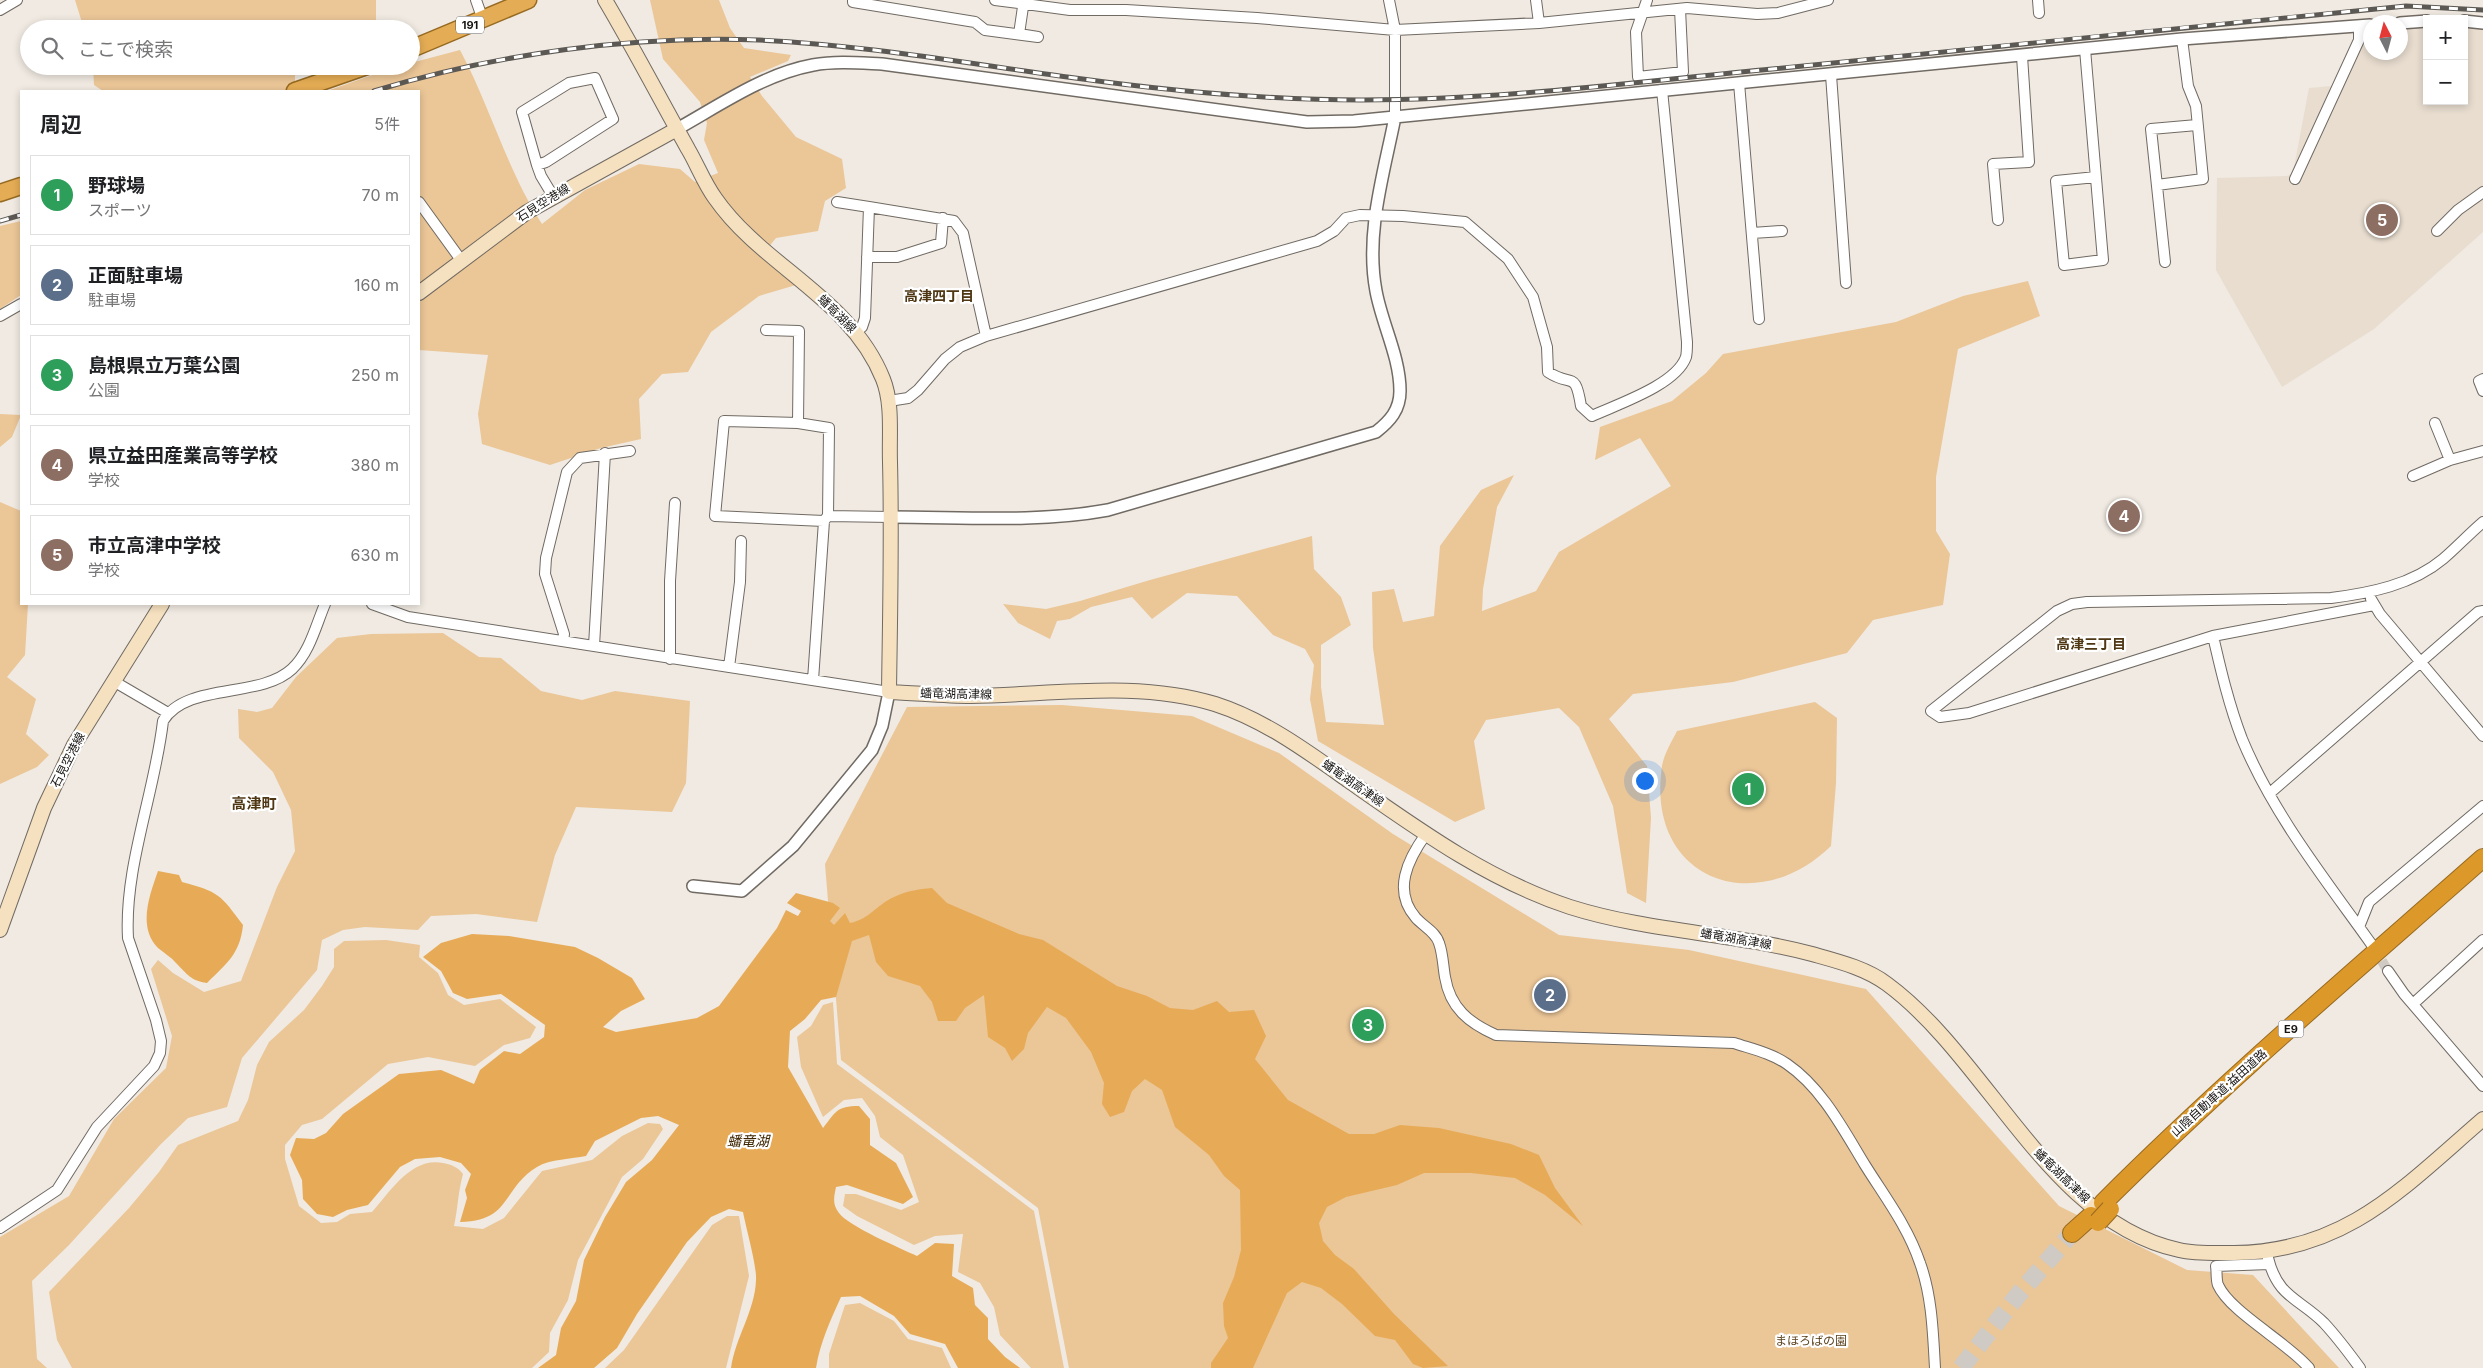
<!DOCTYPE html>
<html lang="ja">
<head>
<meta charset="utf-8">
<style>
  :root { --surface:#fff; --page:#f6f6f6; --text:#202124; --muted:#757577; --line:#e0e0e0; --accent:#8a5a00 }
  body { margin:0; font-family:Inter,"Noto Sans JP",sans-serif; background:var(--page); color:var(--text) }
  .controls { position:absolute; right:15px; top:15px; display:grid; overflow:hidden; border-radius:0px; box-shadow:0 2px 8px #0003 }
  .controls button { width:45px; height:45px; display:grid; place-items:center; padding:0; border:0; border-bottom:1px solid var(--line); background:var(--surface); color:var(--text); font:25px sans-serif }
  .compass { position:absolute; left:2363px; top:15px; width:45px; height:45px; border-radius:50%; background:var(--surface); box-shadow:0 2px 8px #0003; rotate:354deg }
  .you { position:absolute; left:1644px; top:780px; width:18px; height:18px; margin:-12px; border:4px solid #fff; border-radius:50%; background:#1a73e8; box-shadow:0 0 0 8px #1a73e833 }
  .badge { display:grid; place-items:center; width:32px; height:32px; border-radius:50%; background:var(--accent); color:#fff; font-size:16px; font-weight:700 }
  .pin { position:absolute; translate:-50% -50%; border:2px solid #fff; box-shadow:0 1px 5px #0006 }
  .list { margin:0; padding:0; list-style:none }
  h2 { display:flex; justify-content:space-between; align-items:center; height:65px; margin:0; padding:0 20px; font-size:21px }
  h2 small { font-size:16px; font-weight:400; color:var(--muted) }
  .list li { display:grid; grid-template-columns:32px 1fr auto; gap:15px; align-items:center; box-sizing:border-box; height:80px; margin:0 10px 10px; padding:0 10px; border:1px solid var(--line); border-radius:0px }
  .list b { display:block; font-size:19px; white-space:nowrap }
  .list p { margin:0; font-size:16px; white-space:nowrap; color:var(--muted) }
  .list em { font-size:16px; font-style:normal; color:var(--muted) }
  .icon { flex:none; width:28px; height:28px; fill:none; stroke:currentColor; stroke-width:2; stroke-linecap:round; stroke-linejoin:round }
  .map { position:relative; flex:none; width:2483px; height:1368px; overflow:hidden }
  .search { position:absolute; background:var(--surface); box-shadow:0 2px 8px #0003; left:20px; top:20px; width:400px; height:55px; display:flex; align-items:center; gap:12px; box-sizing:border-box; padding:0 18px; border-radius:28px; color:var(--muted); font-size:19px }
  .panel { position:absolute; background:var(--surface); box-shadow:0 2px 8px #0003; left:20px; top:90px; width:400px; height:515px; border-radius:0px }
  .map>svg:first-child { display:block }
  .built { fill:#e8ddcf }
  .green { fill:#ebc697 }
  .water { fill:#e7ab58 }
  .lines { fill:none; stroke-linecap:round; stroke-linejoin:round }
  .minor-tunnel { stroke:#cfcac3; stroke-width:10; stroke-dasharray:10 5; stroke-linecap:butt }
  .motorway-tunnel { stroke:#cfcac3; stroke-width:18; stroke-dasharray:18 9; stroke-linecap:butt }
  .minor-casing { stroke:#706a63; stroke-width:12 }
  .tertiary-casing { stroke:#706a63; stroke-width:14 }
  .secondary-casing { stroke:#706a63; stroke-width:16 }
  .trunk-casing { stroke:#976a21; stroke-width:19 }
  .motorway-casing { stroke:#976a21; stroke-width:20 }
  .minor { stroke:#fff; stroke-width:10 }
  .tertiary { stroke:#fff; stroke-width:11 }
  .secondary { stroke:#f5e0bf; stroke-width:14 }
  .trunk { stroke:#e4ac54; stroke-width:16 }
  .motorway { stroke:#dd982a; stroke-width:18 }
  .rail-casing { stroke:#5c5954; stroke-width:5 }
  .rail { stroke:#fff; stroke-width:3; stroke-dasharray:9; stroke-linecap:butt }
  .motorway-bridge-casing { stroke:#976a21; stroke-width:20; stroke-linecap:butt }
  .motorway-bridge { stroke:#dd982a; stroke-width:18 }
  .labels { text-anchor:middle; stroke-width:4.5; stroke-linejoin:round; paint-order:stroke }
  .shield { fill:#fff; stroke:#5c5a58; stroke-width:1 }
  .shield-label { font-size:11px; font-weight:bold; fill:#161411 }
  .street-label { font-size:12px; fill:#161411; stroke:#fff }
  .park-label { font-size:12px; fill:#5b421f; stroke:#fff }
  .neighbourhood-label { font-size:14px; font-weight:bold; fill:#4f3714; stroke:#fff }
  .water-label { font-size:14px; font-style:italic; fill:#3d2500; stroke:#fff }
  .quarter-label { font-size:15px; font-weight:bold; fill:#4f3714; stroke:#fff }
</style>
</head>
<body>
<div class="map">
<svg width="2483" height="1368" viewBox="0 0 2483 1368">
  <rect width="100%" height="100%" fill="#f0eae2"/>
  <path class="built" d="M2427,25V101H2464V25L2483,26V232L2374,329L2282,387L2216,270L2217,178L2287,176L2293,173L2309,88L2332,86L2342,89L2360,47L2370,36V52H2400L2401,28Z"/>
  <path class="green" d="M75,0H376V21L356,29H84Z
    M650,0H719L730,28L744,48L791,55L788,61L750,77L762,96L796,137L842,159L846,188L825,201L818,231L776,238L762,255L796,285L759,296L711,332L688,372L662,374L639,399L641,439L601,448L550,465L482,444L478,414L488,355L419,350V91H327L395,67L411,66V63L460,50C490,106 507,170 542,224L585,190L639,164L680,169L695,182L718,173L704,140L707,123L700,102L663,59Z
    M93,66H295V91H103L94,85Z
    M21,221V295L0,309V226Z
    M2028,281L2040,316L1958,349L1936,477V531L1950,554L1943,605L1873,620L1847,653L1733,682L1633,694L1609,719L1647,766L1651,818L1646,903L1627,893L1613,806L1579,727L1559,708L1486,720L1474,741L1485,809L1455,822L1318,741L1310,699L1314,665L1305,649L1273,635L1237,596L1187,593L1152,619L1132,597L1091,607L1070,619L1057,621L1050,639L1018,623L1003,604L1046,609L1080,601L1150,580L1312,536L1314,569L1341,597L1351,625L1321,645V687L1326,722L1384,725L1373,648L1372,592L1394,589L1403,622L1434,616L1440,546L1481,490L1514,475L1497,507L1483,589L1482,611L1536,591L1559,552L1671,486L1640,438L1595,460L1600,427L1672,401L1706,373L1723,354L1896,322L1963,296Z
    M0,414L21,415L12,437L0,447Z
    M0,502L21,511V604H28L25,655L7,677L36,699L26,734L49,755L37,767L0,784Z
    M443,633L479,657L501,658L541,691L582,700L615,691L690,701L686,783L672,812L576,807L555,855L537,922L476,914L431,916L418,930L365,927L343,930L322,940L317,970L242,1058L227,1107L188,1118L161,1144L69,1245L32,1281L37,1359L47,1368H0V1237L69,1196L114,1119L166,1068L172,1036L151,969L158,960L173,973L204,992L241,981L277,887L295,851L291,810L273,772L239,738L238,709L257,712L272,708L296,677L337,638L371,634Z
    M1815,702L1837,718L1836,783L1831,846C1755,920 1645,879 1662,766C1664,754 1672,741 1677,731Z
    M1062,705L1192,716L1279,753L1393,834L1559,935L1689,950L1866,989L2059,1206L2187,1270L2253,1275L2339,1368H1069L1038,1208L841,1060L825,864L907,707Z
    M386,940L420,945L419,957L438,973L448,995L464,1005L500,999L536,1027L530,1038L504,1045L475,1066L428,1057L388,1064L322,1119L302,1125L285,1145V1159L299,1206L321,1223L337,1222L350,1214L372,1212C391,1191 411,1157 443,1163C453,1165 457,1167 463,1174C458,1192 458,1208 454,1226L483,1229L504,1218L542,1171L592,1160L622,1136L648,1123L660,1124L663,1129L643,1159L622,1177L578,1260L568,1300L550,1333L549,1352L532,1368H72L57,1340L49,1292L129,1208L159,1172L178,1145L238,1121L248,1100L257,1065L269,1042L304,1010L322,986L334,967V949L344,941Z
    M833,1002L837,1064L1034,1211L1064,1368H1031L1000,1335L994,1307L980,1283L958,1272L963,1234L935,1236L914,1245L857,1216L843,1206L845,1194H856L901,1210L919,1202L903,1155L880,1137L875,1116L862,1098L844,1100L823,1117L801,1067L797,1037L811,1026L823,1005Z
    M727,1216H739L749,1276L726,1368H605L624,1350L712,1225Z
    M860,1303L894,1321L908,1339L942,1348L951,1368H829V1354L845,1305Z"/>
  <path class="water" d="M158,871L179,875L182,882C219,892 220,894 243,925C240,954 227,963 207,983C191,981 187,974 176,963C171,957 164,953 158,948C137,927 150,894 158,871Z
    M932,888L947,903L1019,934L1043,940L1117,986L1147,996L1170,1008L1193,1010L1217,1001L1229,1012L1254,1010L1266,1036L1255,1059L1288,1100L1349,1134H1374L1400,1125L1439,1128L1511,1144L1539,1155L1555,1188L1583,1226L1545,1195L1515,1178L1471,1173H1424L1397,1185L1346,1197L1327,1207L1319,1223L1323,1241L1335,1255L1354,1269L1394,1314L1448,1366L1423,1368L1413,1364L1395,1340L1375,1336L1342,1304L1321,1288L1302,1282L1287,1293L1253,1368H1211V1363L1228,1338L1224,1326L1223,1303L1234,1277L1241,1250L1240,1190L1224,1176L1209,1155L1175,1127L1162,1090L1145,1079L1132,1091L1124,1112L1110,1117L1102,1104L1104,1083L1091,1052L1066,1018L1047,1007L1028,1033L1024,1049L1012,1061L1005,1048L988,1037L984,995L965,1008L956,1021H938L932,1002L920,986L888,976L876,962L869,935L852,941L836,997L821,1000L805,1019L790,1031L788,1067L823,1128C836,1112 836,1106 859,1106L870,1119V1145L896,1163L913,1197L903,1204L847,1185L836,1187C834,1197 832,1204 839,1213C848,1226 900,1248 917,1256L935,1243L954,1244L952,1276L973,1288L975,1305L988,1318V1339L1005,1357L1020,1368H958L945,1344L910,1334L894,1316L860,1296L841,1297C830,1321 820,1343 816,1368H731C735,1338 755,1311 756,1280C757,1266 746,1228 743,1212L729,1209L711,1217L687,1242L637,1314L617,1348L594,1368H538L556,1355L561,1328L576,1301L584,1260L605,1217L626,1182L652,1160L679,1125L658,1116L641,1118L595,1141L586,1156C572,1159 550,1159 537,1167C501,1189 512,1221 460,1222L467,1198L465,1190L471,1174L461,1163L440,1157L415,1159L400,1167L368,1205L347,1210L333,1217L317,1214L303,1199L302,1180L290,1155L296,1138L314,1139L326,1133L343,1114L399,1074L441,1070L474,1084L480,1070L504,1051L520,1054L544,1037L545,1025L501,994L467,999L453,993L441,971L423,957L441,943L472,934L509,936L575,947L598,958L632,978L645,999L621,1011L603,1027L616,1032L697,1018L719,1006L777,928L786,910L798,916L801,911L787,903L796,893L833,903L840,908L830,921L834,925L845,913L850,923C870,919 876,905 894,897C906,891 919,889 932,888Z"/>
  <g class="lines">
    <path class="minor-tunnel" d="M2374,948L2388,971"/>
    <path class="motorway-tunnel" d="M1961,1368L2018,1295L2072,1233"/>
    <g class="minor-casing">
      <path id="minor" d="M476,0L483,20
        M853,0V2L975,22L985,30L1038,37L1019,34L1024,0
        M995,0L1070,10H1126L1257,18L1395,30L1539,23L1687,8L1757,14L1778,13L1828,0
        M1389,0L1395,30V117
        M1536,0L1539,23
        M1647,0L1636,32L1638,77L1683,72L1680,9
        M2038,0L2039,13
        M0,10L17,0
        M2085,49L2103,260L2064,265L2056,181L2096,177
        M1831,75L1846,283
        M1739,83L1759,319
        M537,165L522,112L569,83L595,78L613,119L546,162L537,165L541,176L553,196
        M2295,179L2359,40V26
        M2157,185L2203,179L2196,106L2188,86L2182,39
        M419,202L461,260
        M837,202L869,207L865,318L862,327L856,332
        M869,207L954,221L963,233L986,336
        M1998,220L1993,164L2029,162L2022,56
        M2437,231L2458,210L2483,192
        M1752,233L1782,231
        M867,257H897L941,243L943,218
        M2165,262L2151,129L2197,125
        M0,316L21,304
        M766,330L799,331L798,423L829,428L828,516L891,517
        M2483,379L2479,381L2483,391
        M889,401L908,398L918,390L945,359L960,347L986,336L1317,241L1334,231L1346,218L1360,215L1403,216L1465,222L1508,259L1533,297L1547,347L1548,372C1572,388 1575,369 1581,406L1592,416C1618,404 1676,385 1686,357C1687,353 1687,347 1687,342L1662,90
        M798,423L724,421L715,516L824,521
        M2435,423L2450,460
        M2413,476L2450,460L2483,451
        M2371,599L2380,614L2483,736
        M372,604L408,617L889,692
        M2374,605L2213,636L1969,713L1940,717L1931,711L2057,611L2072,604L2087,602L2331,598C2370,593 2412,585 2443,559C2457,547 2469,534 2483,522
        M2213,636C2221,671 2229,705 2242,739C2273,814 2325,879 2372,945
        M563,641L564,634L545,574L546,558L567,472L580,458L630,451
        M594,646L605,453
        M670,659V581L675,503
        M729,667L740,582L741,541
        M813,680L824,521L827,517
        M115,682L168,713
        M2270,793L2478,612L2483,611
        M1426,834C1408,859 1392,891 1416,918C1423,926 1436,932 1439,943C1443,954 1443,966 1445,977C1450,1008 1469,1023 1496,1035L1734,1043C1752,1049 1771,1053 1787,1064C1822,1088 1843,1129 1865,1165C1885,1197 1908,1227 1920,1263C1932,1296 1933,1333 1935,1368
        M2359,927L2369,902L2483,806
        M2388,971L2404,994L2483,1086
        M2413,1004L2483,940
        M0,1228L57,1190L97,1127L154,1066L160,1053L161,1041L156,1020L128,938C124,867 155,792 163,721C186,682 260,699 292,669C310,652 316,625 325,604
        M2268,1258C2278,1298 2299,1298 2324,1323C2337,1337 2349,1353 2360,1368
        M2269,1264L2216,1266C2217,1272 2216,1280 2218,1285C2230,1312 2287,1342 2309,1368"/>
    </g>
    <g class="tertiary-casing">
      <path id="tertiary" d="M2464,21L2483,23
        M2400,23L2427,21
        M677,129C720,105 764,74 813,65C836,61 859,63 882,64L1307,122L1354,121L2182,39L2370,25
        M891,517C963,517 1037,523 1108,510L1376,432C1390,421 1400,410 1400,391C1400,357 1382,324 1376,291C1365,233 1384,173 1395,117
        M693,886L742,891L793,846L872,750L882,726L889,692"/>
    </g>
    <g class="secondary-casing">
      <path id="secondary" d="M605,0C634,49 660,99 688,149C697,164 704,183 715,198C762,266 851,298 883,379C893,404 889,435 890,462C892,538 890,615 889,692C916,693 944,696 971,696C1052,695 1136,680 1215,704C1265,720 1308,752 1349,781C1419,830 1488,880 1570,907C1649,932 1733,933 1812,954C1837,961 1866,968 1887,984C1989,1059 2049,1222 2179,1250C2196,1254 2216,1253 2234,1253C2346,1252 2404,1187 2483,1119
        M419,293L527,212L677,129
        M0,930L44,808L74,745L162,604"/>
    </g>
    <g class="trunk-casing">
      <path id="trunk" d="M411,49L528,0
        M295,91L367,66
        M0,193L21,186"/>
    </g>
    <g class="motorway-casing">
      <path id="motorway" d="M2103,1203C2224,1082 2355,971 2483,858
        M2072,1233L2091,1216"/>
    </g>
    <use href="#minor" class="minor"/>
    <use href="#tertiary" class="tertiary"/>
    <use href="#secondary" class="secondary"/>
    <use href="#trunk" class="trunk"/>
    <use href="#motorway" class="motorway"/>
    <g class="rail-casing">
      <path id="rail" d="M374,91C495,54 632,35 759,40C866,45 970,64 1075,78C1170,91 1266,100 1362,100C1499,100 1636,82 1772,69C1983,48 2194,26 2406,6L2483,10
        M0,221L21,215"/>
    </g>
    <use href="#rail" class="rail"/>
    <g class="motorway-bridge-casing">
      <path id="motorway-bridge" d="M2098,1222L2110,1209"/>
    </g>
    <use href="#motorway-bridge" class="motorway-bridge"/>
  </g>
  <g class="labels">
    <g class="shield">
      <rect x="456" y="16.5" width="28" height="17" rx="4"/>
      <rect x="2278.5" y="1020.5" width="25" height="17" rx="4"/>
    </g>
    <g class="shield-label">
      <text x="470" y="29">191</text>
      <text x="2291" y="1033">E9</text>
    </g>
    <g class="street-label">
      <text transform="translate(543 203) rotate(-32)" y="4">石見空港線</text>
      <text transform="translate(837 314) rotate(45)" y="4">蟠竜湖線</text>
      <text transform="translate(956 694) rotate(1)" y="4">蟠竜湖高津線</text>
      <text transform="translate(68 760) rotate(-63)" y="4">石見空港線</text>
      <text transform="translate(1353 783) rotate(35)" y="4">蟠竜湖高津線</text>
      <text transform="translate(1736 939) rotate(10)" y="4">蟠竜湖高津線</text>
      <text transform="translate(2219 1093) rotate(-42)" y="4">山陰自動車道;益田道路</text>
      <text transform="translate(2062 1176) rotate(44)" y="4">蟠竜湖高津線</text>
    </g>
    <g class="park-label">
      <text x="1811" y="1345">まほろばの園</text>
    </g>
    <g class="neighbourhood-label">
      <text x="939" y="301">高津四丁目</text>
      <text x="2091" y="649">高津三丁目</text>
    </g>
    <g class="water-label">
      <text x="748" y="1146">蟠竜湖</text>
    </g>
    <g class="quarter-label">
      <text x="254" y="809">高津町</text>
    </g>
  </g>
</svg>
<div class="controls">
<button>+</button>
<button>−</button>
</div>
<svg class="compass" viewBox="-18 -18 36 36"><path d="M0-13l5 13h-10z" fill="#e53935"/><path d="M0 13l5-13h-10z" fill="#757577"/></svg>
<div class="you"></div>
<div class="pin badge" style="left:1748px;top:789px;background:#2e9e5b">1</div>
<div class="pin badge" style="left:1550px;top:995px;background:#5c6f8a">2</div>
<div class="pin badge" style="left:1368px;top:1025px;background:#2e9e5b">3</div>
<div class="pin badge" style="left:2124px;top:516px;background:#8d6e63">4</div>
<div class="pin badge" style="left:2382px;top:220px;background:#8d6e63">5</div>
<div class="search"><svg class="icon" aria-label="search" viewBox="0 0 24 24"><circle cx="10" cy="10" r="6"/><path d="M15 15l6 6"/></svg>ここで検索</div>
<section class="panel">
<h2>周辺<small>5件</small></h2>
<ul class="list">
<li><span class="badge" style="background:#2e9e5b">1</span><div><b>野球場</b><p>スポーツ</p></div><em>70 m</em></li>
<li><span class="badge" style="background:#5c6f8a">2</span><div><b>正面駐車場</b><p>駐車場</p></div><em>160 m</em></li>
<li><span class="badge" style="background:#2e9e5b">3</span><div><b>島根県立万葉公園</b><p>公園</p></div><em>250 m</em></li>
<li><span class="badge" style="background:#8d6e63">4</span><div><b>県立益田産業高等学校</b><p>学校</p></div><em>380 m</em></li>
<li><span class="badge" style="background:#8d6e63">5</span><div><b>市立高津中学校</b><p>学校</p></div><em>630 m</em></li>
</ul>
</section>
</div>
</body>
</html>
